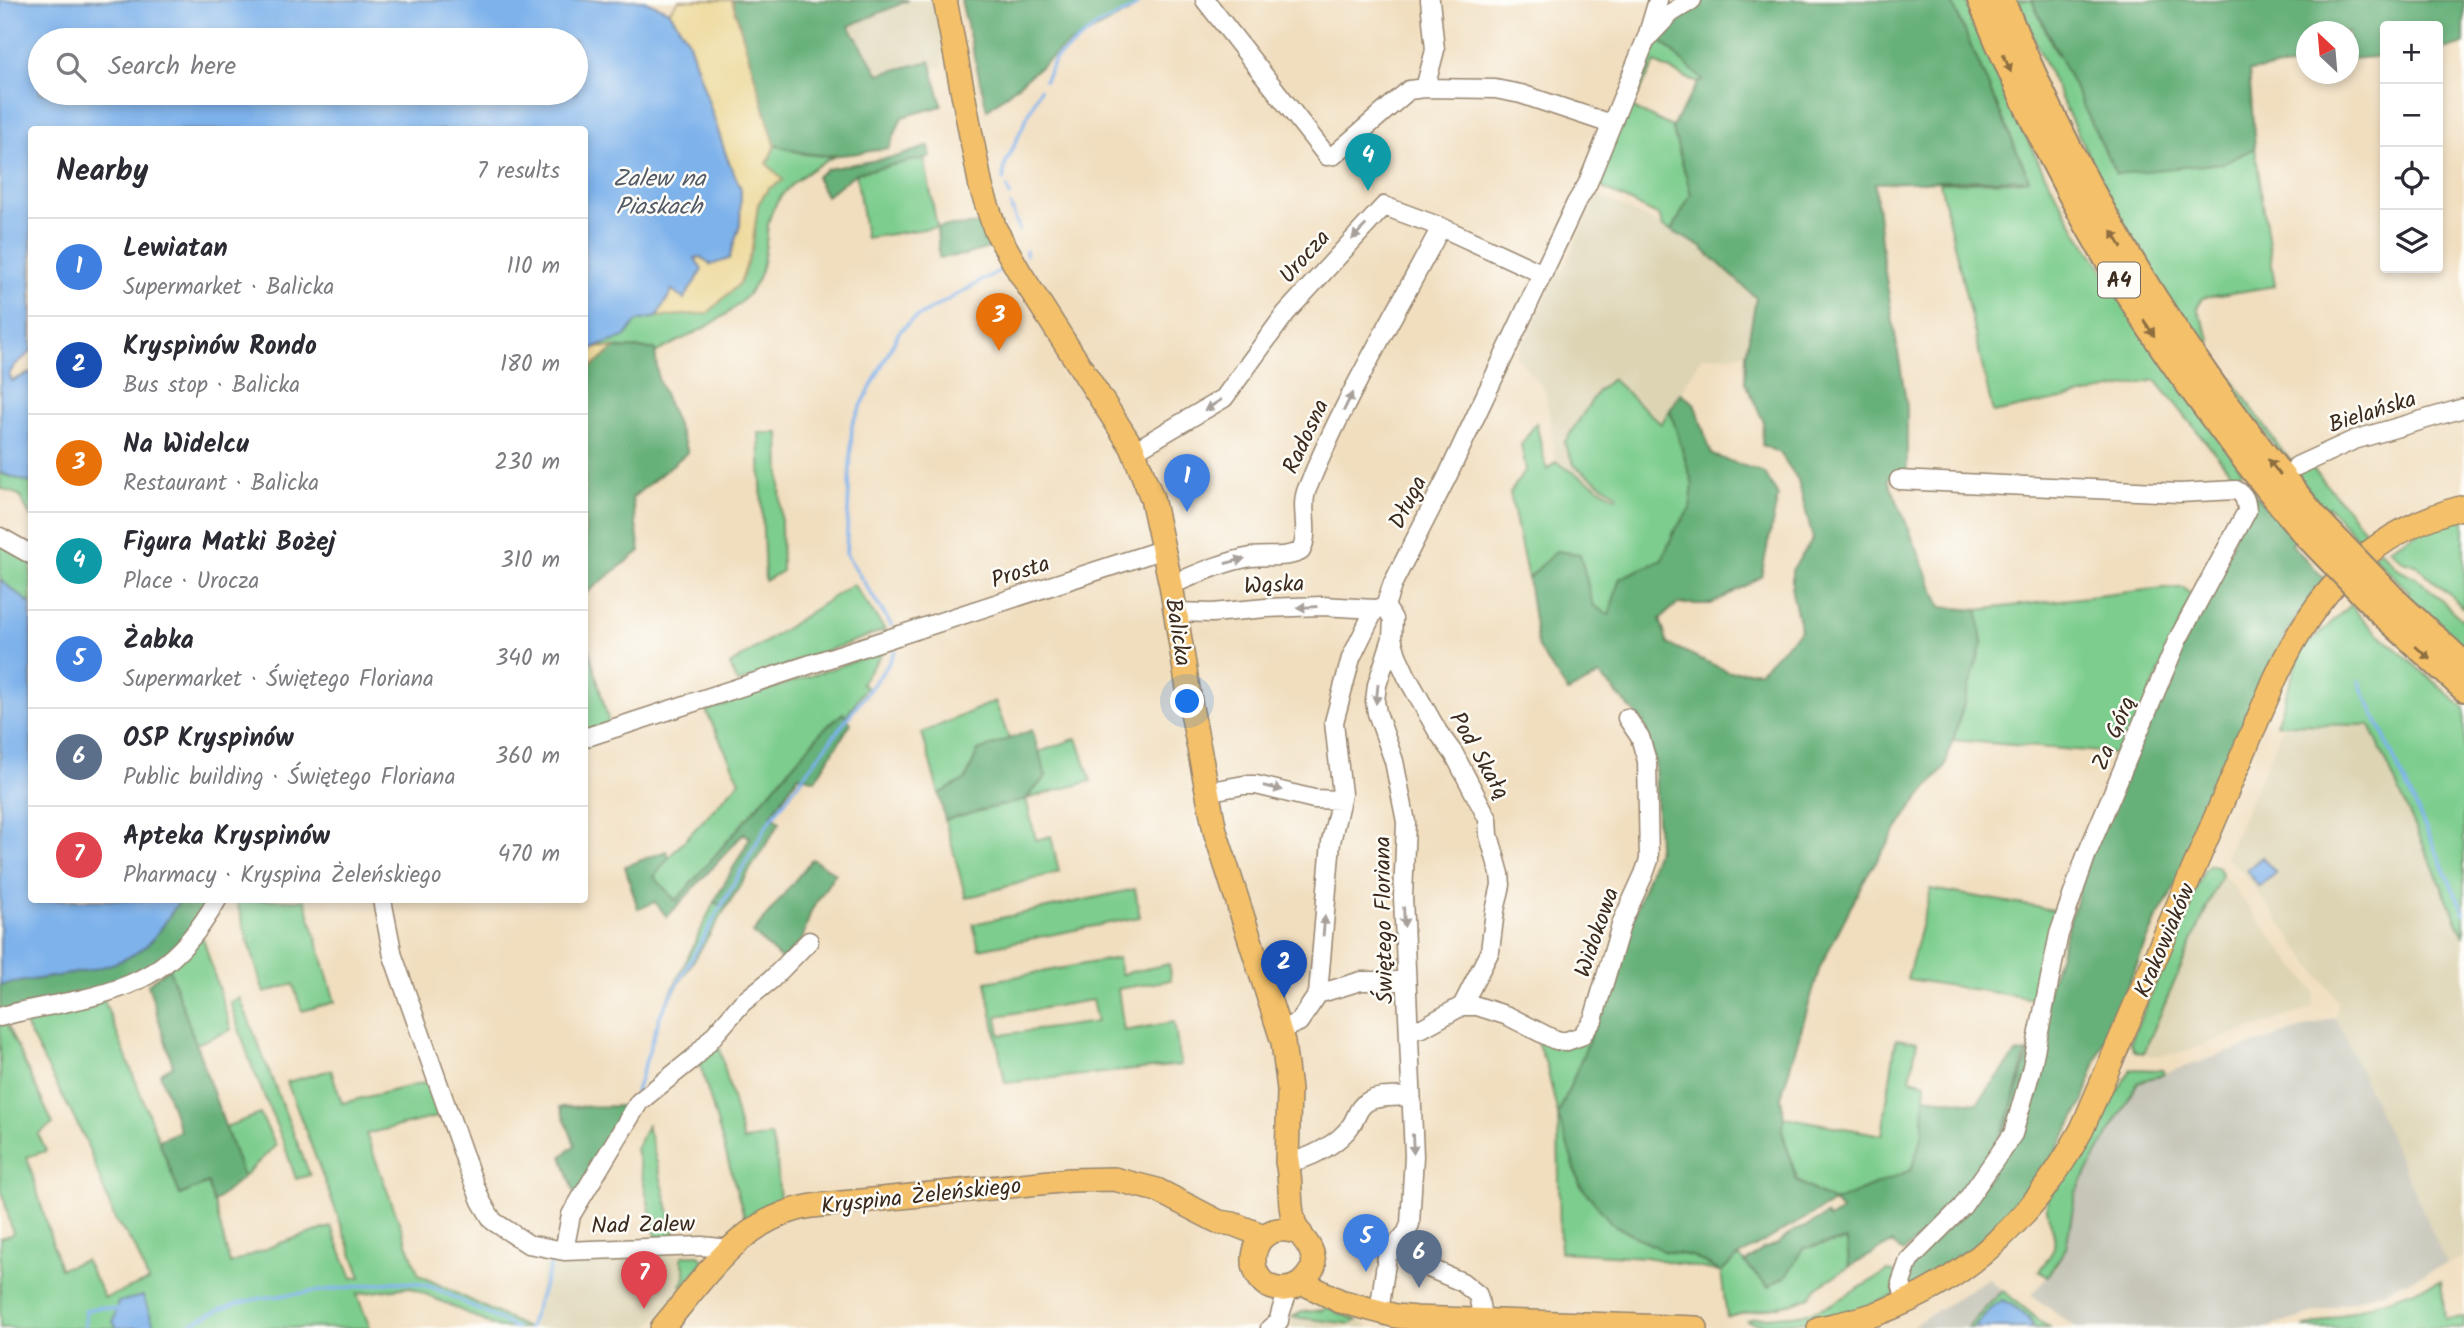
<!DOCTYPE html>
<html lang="en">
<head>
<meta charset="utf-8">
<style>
  :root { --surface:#fff; --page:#f2f2f3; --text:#2b2b33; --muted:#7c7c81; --line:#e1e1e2; --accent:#1a73e8 }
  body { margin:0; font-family:Kalam,sans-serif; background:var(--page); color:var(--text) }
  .controls { position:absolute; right:21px; top:21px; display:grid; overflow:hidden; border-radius:7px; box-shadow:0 4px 10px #0003 }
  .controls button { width:63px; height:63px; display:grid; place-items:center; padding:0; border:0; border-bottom:2px solid var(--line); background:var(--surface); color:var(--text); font:35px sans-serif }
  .compass { position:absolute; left:2296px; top:21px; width:63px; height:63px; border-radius:50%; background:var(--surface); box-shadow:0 4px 10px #0003; rotate:334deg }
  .you { position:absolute; left:1188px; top:702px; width:24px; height:24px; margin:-18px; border:5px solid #fff; border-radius:50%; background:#1a73e8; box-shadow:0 0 0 10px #1a73e833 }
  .badge { display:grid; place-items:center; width:46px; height:46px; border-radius:50%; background:var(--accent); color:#fff; font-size:23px; font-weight:700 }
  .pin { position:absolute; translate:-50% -58px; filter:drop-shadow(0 2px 4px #0008) }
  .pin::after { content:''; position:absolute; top:37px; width:24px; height:21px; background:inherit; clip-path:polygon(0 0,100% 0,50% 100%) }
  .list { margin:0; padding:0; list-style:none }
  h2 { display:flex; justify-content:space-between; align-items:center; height:91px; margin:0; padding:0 28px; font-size:30px }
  h2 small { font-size:23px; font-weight:400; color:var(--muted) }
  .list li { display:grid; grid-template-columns:46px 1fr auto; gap:21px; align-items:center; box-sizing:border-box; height:98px; padding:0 28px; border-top:2px solid var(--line) }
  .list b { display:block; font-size:26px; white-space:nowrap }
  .list p { margin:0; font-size:23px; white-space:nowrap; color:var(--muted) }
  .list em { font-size:23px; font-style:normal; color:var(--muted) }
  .icon { flex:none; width:38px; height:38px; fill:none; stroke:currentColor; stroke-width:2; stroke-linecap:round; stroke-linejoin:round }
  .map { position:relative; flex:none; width:2464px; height:1328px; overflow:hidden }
  .search { position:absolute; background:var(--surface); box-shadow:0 4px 10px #0003; left:28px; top:28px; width:560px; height:77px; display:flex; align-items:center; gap:18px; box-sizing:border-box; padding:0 24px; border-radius:38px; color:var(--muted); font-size:26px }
  .panel { position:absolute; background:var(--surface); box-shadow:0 4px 10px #0003; left:28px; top:126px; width:560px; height:777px; border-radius:7px }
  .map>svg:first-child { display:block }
  .built { fill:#ddd4b4 }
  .industrial { fill:#c6c5b8 }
  .green { fill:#7dcd8e; stroke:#5c7c56; stroke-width:2; fill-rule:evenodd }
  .forest { fill:#66b079; stroke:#506d4c; stroke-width:2 }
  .sand { fill:#eeda9e; stroke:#94825e; stroke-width:2 }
  .water { fill:#7eb2eb; stroke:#5c6e84; stroke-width:2; fill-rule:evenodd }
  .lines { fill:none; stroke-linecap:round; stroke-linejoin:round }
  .stream { stroke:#7eb2eb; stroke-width:3.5 }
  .minor-casing { stroke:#96846e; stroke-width:21 }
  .major-casing { stroke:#96846e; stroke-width:26 }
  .highway-casing { stroke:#96846e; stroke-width:28 }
  .minor { stroke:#fff; stroke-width:18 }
  .major { stroke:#f4c16a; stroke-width:23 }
  .highway { stroke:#f4c16a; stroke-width:24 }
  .highway-bridge-casing { stroke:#96846e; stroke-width:28; stroke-linecap:butt }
  .highway-bridge { stroke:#f4c16a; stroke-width:24 }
  .oneway { fill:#8e6e40 }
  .oneway2 { fill:#a79f9a }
  .labels { text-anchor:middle; stroke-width:5; stroke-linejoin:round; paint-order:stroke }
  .shield { fill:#fdfcf7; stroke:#75695f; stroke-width:2 }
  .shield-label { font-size:21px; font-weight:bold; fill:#3b2a1e }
  .street-label { font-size:23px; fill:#3b2a1e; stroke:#fdfcf7 }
  .water-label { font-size:24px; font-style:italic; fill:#525a66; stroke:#fdfcf7 }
</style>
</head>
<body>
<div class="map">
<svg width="2464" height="1328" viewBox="0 0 2464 1328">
  <rect width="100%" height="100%" fill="#fdfcf7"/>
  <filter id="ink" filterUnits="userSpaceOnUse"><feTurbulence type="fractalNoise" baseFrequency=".0143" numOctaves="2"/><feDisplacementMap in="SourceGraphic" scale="14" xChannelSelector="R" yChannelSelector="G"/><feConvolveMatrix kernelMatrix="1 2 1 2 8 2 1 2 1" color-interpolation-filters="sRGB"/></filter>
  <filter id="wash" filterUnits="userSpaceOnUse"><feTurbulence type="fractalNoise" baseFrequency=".00686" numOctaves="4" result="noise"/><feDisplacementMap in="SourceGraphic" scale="28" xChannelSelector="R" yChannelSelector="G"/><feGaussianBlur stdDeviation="1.57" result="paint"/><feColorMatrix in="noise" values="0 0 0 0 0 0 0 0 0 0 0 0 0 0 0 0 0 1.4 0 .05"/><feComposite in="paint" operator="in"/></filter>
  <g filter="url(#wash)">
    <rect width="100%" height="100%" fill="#f1debf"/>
    <path class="built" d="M909,0H932L947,52L942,55L943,65L933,69L929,61L879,75L849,26Z
      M1597,194L1700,246L1756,298L1746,354L1702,357L1616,498L1556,462L1545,391L1516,356L1558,270L1562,272Z
      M2285,724L2370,725L2464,937V1257L2447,1264L2343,1033L2336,1017L2338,1001L2240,869L2225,857Z
      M2222,873L2315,992L2312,1008L2179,1053L2151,1056L2143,1054Z
      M701,1254L705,1261L704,1265L648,1328H528L547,1255Z
      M1292,1317L1351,1324L1357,1320L1367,1325L1368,1328H1291Z"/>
    <path class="industrial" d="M2336,1017L2447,1264L2383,1291L2267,1328H2076L2031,1295L2055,1268L2066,1248L2076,1192L2138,1082Z
      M1988,1278L2002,1290L1967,1328H1910Z"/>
    <path class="green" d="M1951,0H1966L1996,73L2041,167L2079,235L2242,470L2236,479L2156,380L1993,413L1940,183L2016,181L2029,179Z
      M2017,0H2032L2056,53L2223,163L2255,148L2275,286L2202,298L2197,308L2211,340H2209L2210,348L2283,452L2293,462L2288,464C2246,408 2203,354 2166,295C2108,201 2060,101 2017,0Z
      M1657,38L1703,80L1698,83L1655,63L1631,107L1672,127L1691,194L1672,231L1663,227L1659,216L1595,184L1648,48Z
      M775,145L803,154L833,157C806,171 774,192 768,225C765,249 765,272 750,292C726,322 688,335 655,353V349L595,347L625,337L637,321L657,317L752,249L758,204L768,189L767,164Z
      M924,157L937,227L866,238L856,173Z
      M1612,379L1661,424L1670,410L1693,485L1690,509L1674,532L1662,560L1620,578L1609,616L1593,605L1556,551L1528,579L1510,493L1526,469L1521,445L1536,423L1547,470L1556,462L1616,498L1617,495L1575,466L1564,443L1598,391Z
      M759,433H779L782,571L765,581Z
      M2311,466L2376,543L2367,549L2328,506L2323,509L2295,472Z
      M0,473L31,483V518L19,495L0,488Z
      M2464,516V608L2416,565L2403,561L2389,549L2427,527Z
      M0,544L31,562V604L0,580Z
      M2380,550L2396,567L2421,581L2464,622V647L2407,595L2409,592L2373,556Z
      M853,584L885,630L737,683L730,665Z
      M2163,588H2184L2192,596L2124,754L1953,740L1982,644L1978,610Z
      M2350,605L2371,627L2464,708V937L2370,725L2276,724L2301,651Z
      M584,631L609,723L584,731Z
      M884,651L861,683L866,687L846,716L843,714L823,730L676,901L654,877L669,857L740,781L706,711Z
      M995,701L1009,739L978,751L966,779L939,794L922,733Z
      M1077,738L1091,781L1026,799L1036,840L1051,836L1059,872L966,898L945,820L1026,799L1046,776L1039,752Z
      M2210,865L2218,867L2222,873L2143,1054L2135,1052L2130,1043L2204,870Z
      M1135,889L1140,917L979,949L973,924Z
      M1931,889L2060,911L2036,999L1907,979Z
      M236,900H305L335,1002L302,1011L293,984L264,993Z
      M714,902L726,908L664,1008Z
      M196,938H203L231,1030L196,1044L169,968Z
      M1118,958L1121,974L1169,964L1171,980L1118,989L1124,1031L1174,1022L1181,1065L1005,1083L986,982ZM1092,1000L1097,1022L1000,1035L997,1016Z
      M240,998L310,1175L296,1179L283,1141L251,1064L230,1002Z
      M104,1000L180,1195L209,1183L230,1264L280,1243L331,1227L352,1278L361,1277L287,1082L331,1070L342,1103L428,1082L440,1116L366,1134L419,1275L527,1328H499L410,1287L357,1294L370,1328H0V1238L13,1234L0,1184V1023L5,1021L53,1124L38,1134L46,1151L27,1157L60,1269L85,1260L105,1298L148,1281L135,1247L115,1220L85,1139L21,1017Z
      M1595,1026L1663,1251L1692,1256L1721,1271L1739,1256L1768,1287L1787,1275L1803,1248L1847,1240L1849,1267L1816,1288L1810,1297L1793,1303L1727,1317L1721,1272L1646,1257L1560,1252L1558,1115L1546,1064L1533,1032L1547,1042Z
      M717,1038L743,1141L771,1135L777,1162L780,1202L759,1209L745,1219L700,1064Z
      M1896,1039L1917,1042L1910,1079L1926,1083L1923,1133L1911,1170L1834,1202L1798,1181L1782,1131L1784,1117L1882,1135Z
      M2131,1069L2163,1070L2164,1074L2138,1082L2076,1192L2066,1248L2047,1277L2039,1271C2044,1263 2053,1254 2054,1246C2057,1229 2044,1216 2047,1200L2092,1141L2115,1095Z
      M260,1114L276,1145L243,1177L225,1127Z
      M647,1125L676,1237H656L636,1149Z
      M684,1255H699L704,1261L684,1287L681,1285C688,1276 685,1269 681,1259Z
      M1888,1271L1894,1272L1895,1275L1894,1296C1855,1310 1824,1322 1781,1323C1769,1324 1758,1325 1747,1321L1753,1318L1804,1314L1830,1305Z
      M2441,1281L2445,1319L2464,1317V1328H2303Z
      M2002,1290L2049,1328H2034L2031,1321L2013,1306H1993L1973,1328H1967Z
      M1325,1307L1357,1320L1351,1324L1292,1317L1302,1312L1324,1310Z"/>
    <path class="forest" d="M732,0H909L849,26L879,74L930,61L942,106L902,117L889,148C840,156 823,161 775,145Z
      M961,0H1142L1129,12L1067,45L987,110Z
      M1701,0H1951L2029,179L1875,183L1883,260L1907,407V471L1888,479L1941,607L1978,610L1982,644L1944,769L1913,805L1867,875L1820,967L1781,1097L1784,1117L1782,1131L1797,1181L1834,1202L1911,1170L1923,1133L1924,1097L1977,1103L2016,1054L2026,1052C2019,1080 2013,1111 2000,1136C1978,1183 1943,1220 1903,1252L1892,1243L1849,1267L1847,1240L1803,1248L1787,1275L1768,1287L1745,1263L1763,1249L1777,1244L1794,1231L1808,1226L1826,1215L1829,1219L1842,1211L1834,1202L1739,1256L1721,1272L1692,1256L1663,1251L1612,1224L1580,1185L1558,1115L1595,1026L1658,847L1655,763L1643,722L1600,675L1568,692L1538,648L1528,579L1556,551L1580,554L1593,605L1609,615L1620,578L1662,560L1674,532L1690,509L1693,485L1670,410L1680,393L1694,403L1712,455L1765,473L1778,496L1761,577L1712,604H1677L1660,619L1668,644L1729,672L1760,671L1801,630L1792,593V570L1813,539L1798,480L1780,453L1762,445L1763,420L1745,382L1746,354L1756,298L1700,246L1672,231L1691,194L1672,127L1698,83L1703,80L1657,38L1691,5Z
      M2032,0H2464V44L2438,52V26H2385V56L2349,59L2348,32H2306V64L2249,71L2255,148L2223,163L2116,174Z
      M929,146L931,157L856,173L826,196L816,177L827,169L899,156Z
      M983,224L992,247L965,255L939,258L937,227Z
      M615,348L655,349L658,379L688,452L632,498L640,551L585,594V372Z
      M2239,476L2295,539L2291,544L2325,579L2294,621L2278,649L2183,873L2157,918L2098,1055L2083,1103L2045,1172L2011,1216L1972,1252L1912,1290L1906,1286L1910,1266L1991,1175L2089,859L2186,636L2232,546L2244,491L2236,479Z
      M843,713L851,723L815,780L799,775L771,815L780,822L726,908L714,902L750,838L744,833L667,917L655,902L638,909L625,866L666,851L669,857L654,877L676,901L823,730Z
      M1032,730L1046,776L1026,799L945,820L939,794L966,779L978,751Z
      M812,859L835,873L811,911L802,940L782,960L753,933Z
      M180,900H211L197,923L152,970L113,986L0,1012V985C41,977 119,973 149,943C161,931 170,914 180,900Z
      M169,968L243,1177L213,1203L208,1183L180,1195L159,1140L180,1131L160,1073L173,1066L148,984Z
      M632,1106L576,1198L562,1156L575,1145L560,1107Z"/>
    <path class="sand" d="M679,0H732L775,145L767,164L783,180L768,189L758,204L752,249L740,283L708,313L657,317C667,301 684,262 701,256L741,189L727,158L688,40L669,11Z
      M595,347L615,348L585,372V357Z"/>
    <path class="water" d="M0,0H644L669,11L688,40L727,158L741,189L740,225L729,259L711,265L701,257L695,258L702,270L684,299L672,290L657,317L637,321L625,337L595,347L585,357L584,130H32L31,352L15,365L9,374L12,381L31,372V483L0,473ZM576,40V93H40V40Z
      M0,580L31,604L32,900H180C170,914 161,931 149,943C116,975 43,976 0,985Z
      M2262,857L2276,873L2259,887L2247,870Z
      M143,1296L155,1328H117L113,1322L118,1302Z
      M2002,1300C2015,1306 2028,1315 2034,1328H1973L1994,1306Z"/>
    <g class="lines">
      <path class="stream" d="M1045,80L1055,59L1097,26L1132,9L1142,0
        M1003,180L1005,165L1040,89
        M1007,188L1010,196
        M1011,206L1019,230
        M1026,255V251
        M891,625L846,554L852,424L899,332L912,320L1006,267
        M2359,681L2464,913
        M635,1095L661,1013L768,823L887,666L895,651
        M85,1328V1311L100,1307L118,1310
        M183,1328L210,1314L235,1304L262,1298L394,1282L416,1283L435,1288L516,1328
        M529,1328L553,1259"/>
    </g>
  </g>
  <g filter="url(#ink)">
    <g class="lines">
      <g class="minor-casing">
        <path id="minor" d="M1205,0L1327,156L1334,155L1409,90L1425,88L1495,89L1521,94L1611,124
          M1650,35L1671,13L1692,0
          M1425,88L1435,50L1430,0
          M1132,447H1141L1224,398L1286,313L1384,206L1441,227L1543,274
          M2297,466L2354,440L2464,408
          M1899,480L2179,493L2236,490C2245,495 2246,501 2247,511L2178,639L2086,856L2059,934L2031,1071L2013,1134L1962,1207L1909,1260L1901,1283L1906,1302
          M0,537L32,555
          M1171,585C1197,574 1223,562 1251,557C1269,555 1285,559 1301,551C1311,530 1299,508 1307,489C1344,398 1396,314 1441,227
          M1175,612L1212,613L1266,608L1322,606L1375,609L1385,606L1393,583L1447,477L1576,203L1587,185L1647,37L1658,0
          M1392,638L1397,655L1407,677L1438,732L1454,754L1488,819L1489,835L1500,874L1501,885L1495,911L1490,951L1462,1006L1422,1028L1410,1029
          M584,738L1164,549
          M1206,792L1244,785H1256L1314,799L1340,800
          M382,900L393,956L470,1173L481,1201L493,1221L528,1244L564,1251L702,1246L730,1249
          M1318,994L1361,981H1406
          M1462,1006H1477L1508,1016L1553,1039L1564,1042L1581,1036L1593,1020L1622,922L1644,874L1649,860L1647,761L1640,737L1627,718
          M0,1017C22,1010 45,1007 68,1002C141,988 180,965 217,900
          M1280,1030L1299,1022L1318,994L1331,842L1342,794L1334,722L1351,658L1375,609
          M1287,1162C1309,1160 1340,1143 1352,1124C1357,1116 1358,1107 1367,1102C1378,1095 1397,1097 1410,1096
          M1401,1239L1408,1253L1417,1263L1462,1282L1478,1295L1483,1320
          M564,1251L571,1215L639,1102L696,1056L742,1003L772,979L809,941
          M1379,1312L1387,1256L1407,1232L1410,1224L1414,1156L1403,897L1406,822L1394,761L1377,713L1375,701L1377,685L1392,638L1393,619L1385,606
          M1270,1328L1279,1321C1280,1309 1286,1301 1288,1289"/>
      </g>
      <g class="major-casing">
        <path id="major" d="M945,0L981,187L995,229L1020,273L1132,447L1152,498L1171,585L1191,707L1215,831L1283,1042L1289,1090L1287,1162C1292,1182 1288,1203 1294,1222C1300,1241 1313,1241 1314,1266C1307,1278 1300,1288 1285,1289C1239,1293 1244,1211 1301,1234
          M1303,1283L1340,1301L1396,1316L1416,1318L1696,1328
          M662,1328C706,1277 741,1217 812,1206L1070,1180L1114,1179L1157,1190L1219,1222L1233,1224L1264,1236
          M1819,1328C1840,1324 1861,1320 1881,1312C1971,1279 2037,1213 2082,1129L2275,679C2314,593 2370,531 2464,507"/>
      </g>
      <g class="highway-casing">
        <path id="highway" d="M1980,0C2028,118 2085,232 2156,338C2201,406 2251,469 2303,532
          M2002,0C2080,194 2184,359 2317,519
          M2397,602L2464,664
          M2383,615L2464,689"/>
      </g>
      <use href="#minor" class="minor"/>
      <use href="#major" class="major"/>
      <use href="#highway" class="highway"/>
      <g class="highway-bridge-casing">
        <path id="highway-bridge" d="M2317,519L2397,602
          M2303,532L2383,615"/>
      </g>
      <use href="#highway-bridge" class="highway-bridge"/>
    </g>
    <defs><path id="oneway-solid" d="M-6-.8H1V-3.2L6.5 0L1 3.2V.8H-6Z" transform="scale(1.75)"/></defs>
    <g class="oneway">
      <use href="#oneway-solid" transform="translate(2007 63) rotate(67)"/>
      <use href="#oneway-solid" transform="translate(2117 239) rotate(-120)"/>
      <use href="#oneway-solid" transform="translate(2149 328) rotate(57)"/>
      <use href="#oneway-solid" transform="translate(2274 467) rotate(-129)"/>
      <use href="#oneway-solid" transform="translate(2423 653) rotate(42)"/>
    </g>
    <g class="oneway2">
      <use href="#oneway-solid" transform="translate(1359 232) rotate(134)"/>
      <use href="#oneway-solid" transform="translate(1348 402) rotate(-64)"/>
      <use href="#oneway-solid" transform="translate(1213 405) rotate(147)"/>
      <use href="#oneway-solid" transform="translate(1235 561) rotate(-14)"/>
      <use href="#oneway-solid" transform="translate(1307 607) rotate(178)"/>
      <use href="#oneway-solid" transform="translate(1377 694) rotate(96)"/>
      <use href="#oneway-solid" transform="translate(1273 788) rotate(13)"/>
      <use href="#oneway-solid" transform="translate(1404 917) rotate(88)"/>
      <use href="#oneway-solid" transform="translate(1324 926) rotate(-85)"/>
      <use href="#oneway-solid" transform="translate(1413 1144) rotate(87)"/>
    </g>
  </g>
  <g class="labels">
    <rect class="shield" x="2098" y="262.5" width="42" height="35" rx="5"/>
    <g class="shield-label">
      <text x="2119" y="287">A4</text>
    </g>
    <g class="street-label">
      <text transform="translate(1304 256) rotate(-48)" y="8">Urocza</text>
      <text transform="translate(2372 411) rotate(-18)" y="8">Bielańska</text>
      <text transform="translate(1305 436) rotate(-65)" y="8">Radosna</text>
      <text transform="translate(1407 502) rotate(-63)" y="8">Długa</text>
      <text transform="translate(1020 571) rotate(-18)" y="8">Prosta</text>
      <text transform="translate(1274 584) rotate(-3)" y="8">Wąska</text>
      <text transform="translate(1179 632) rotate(81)" y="8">Balicka</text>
      <text transform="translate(2113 733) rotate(-67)" y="8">Za Górą</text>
      <text transform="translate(1480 755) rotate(60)" y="8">Pod Skałą</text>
      <text transform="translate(1383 920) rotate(-91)" y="8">Świętego Floriana</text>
      <text transform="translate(1596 932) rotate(-71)" y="8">Widokowa</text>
      <text transform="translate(2164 940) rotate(-67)" y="8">Krakowiaków</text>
      <text transform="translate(921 1195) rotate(-6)" y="8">Kryspina Żeleńskiego</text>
      <text transform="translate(643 1224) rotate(-1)" y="8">Nad Zalew</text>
    </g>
    <g class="water-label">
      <text x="659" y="186">Zalew na<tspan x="659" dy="28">Piaskach</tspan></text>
    </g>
  </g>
</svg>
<div class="controls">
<button>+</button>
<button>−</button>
<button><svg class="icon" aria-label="locate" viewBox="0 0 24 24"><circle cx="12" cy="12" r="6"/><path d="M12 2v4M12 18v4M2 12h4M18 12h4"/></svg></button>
<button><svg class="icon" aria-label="layers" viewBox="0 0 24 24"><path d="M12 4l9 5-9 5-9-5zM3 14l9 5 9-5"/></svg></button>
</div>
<svg class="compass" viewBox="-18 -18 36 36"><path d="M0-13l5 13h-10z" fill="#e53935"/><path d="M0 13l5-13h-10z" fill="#7c7c81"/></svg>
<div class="you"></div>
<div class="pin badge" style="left:1187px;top:512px;background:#3f7fe0">1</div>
<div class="pin badge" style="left:1284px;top:998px;background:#1a4fb4">2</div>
<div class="pin badge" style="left:999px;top:351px;background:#e8710a">3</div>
<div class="pin badge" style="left:1368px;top:191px;background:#0f9aa8">4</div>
<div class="pin badge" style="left:1366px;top:1272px;background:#3f7fe0">5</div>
<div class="pin badge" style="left:1419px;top:1288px;background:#5c6f8a">6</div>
<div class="pin badge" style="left:644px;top:1309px;background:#e0444e">7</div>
<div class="search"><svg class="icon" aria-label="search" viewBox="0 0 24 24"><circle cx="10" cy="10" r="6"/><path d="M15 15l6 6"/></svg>Search here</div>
<section class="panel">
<h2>Nearby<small>7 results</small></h2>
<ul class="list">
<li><span class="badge" style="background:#3f7fe0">1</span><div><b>Lewiatan</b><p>Supermarket · Balicka</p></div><em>110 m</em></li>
<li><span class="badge" style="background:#1a4fb4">2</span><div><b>Kryspinów Rondo</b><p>Bus stop · Balicka</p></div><em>180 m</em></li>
<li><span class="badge" style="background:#e8710a">3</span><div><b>Na Widelcu</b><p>Restaurant · Balicka</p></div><em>230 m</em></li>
<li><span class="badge" style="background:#0f9aa8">4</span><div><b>Figura Matki Bożej</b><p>Place · Urocza</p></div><em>310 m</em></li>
<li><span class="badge" style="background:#3f7fe0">5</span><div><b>Żabka</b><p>Supermarket · Świętego Floriana</p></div><em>340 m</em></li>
<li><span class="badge" style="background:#5c6f8a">6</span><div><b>OSP Kryspinów</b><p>Public building · Świętego Floriana</p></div><em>360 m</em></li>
<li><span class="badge" style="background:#e0444e">7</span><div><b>Apteka Kryspinów</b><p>Pharmacy · Kryspina Żeleńskiego</p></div><em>470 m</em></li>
</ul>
</section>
</div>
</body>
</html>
